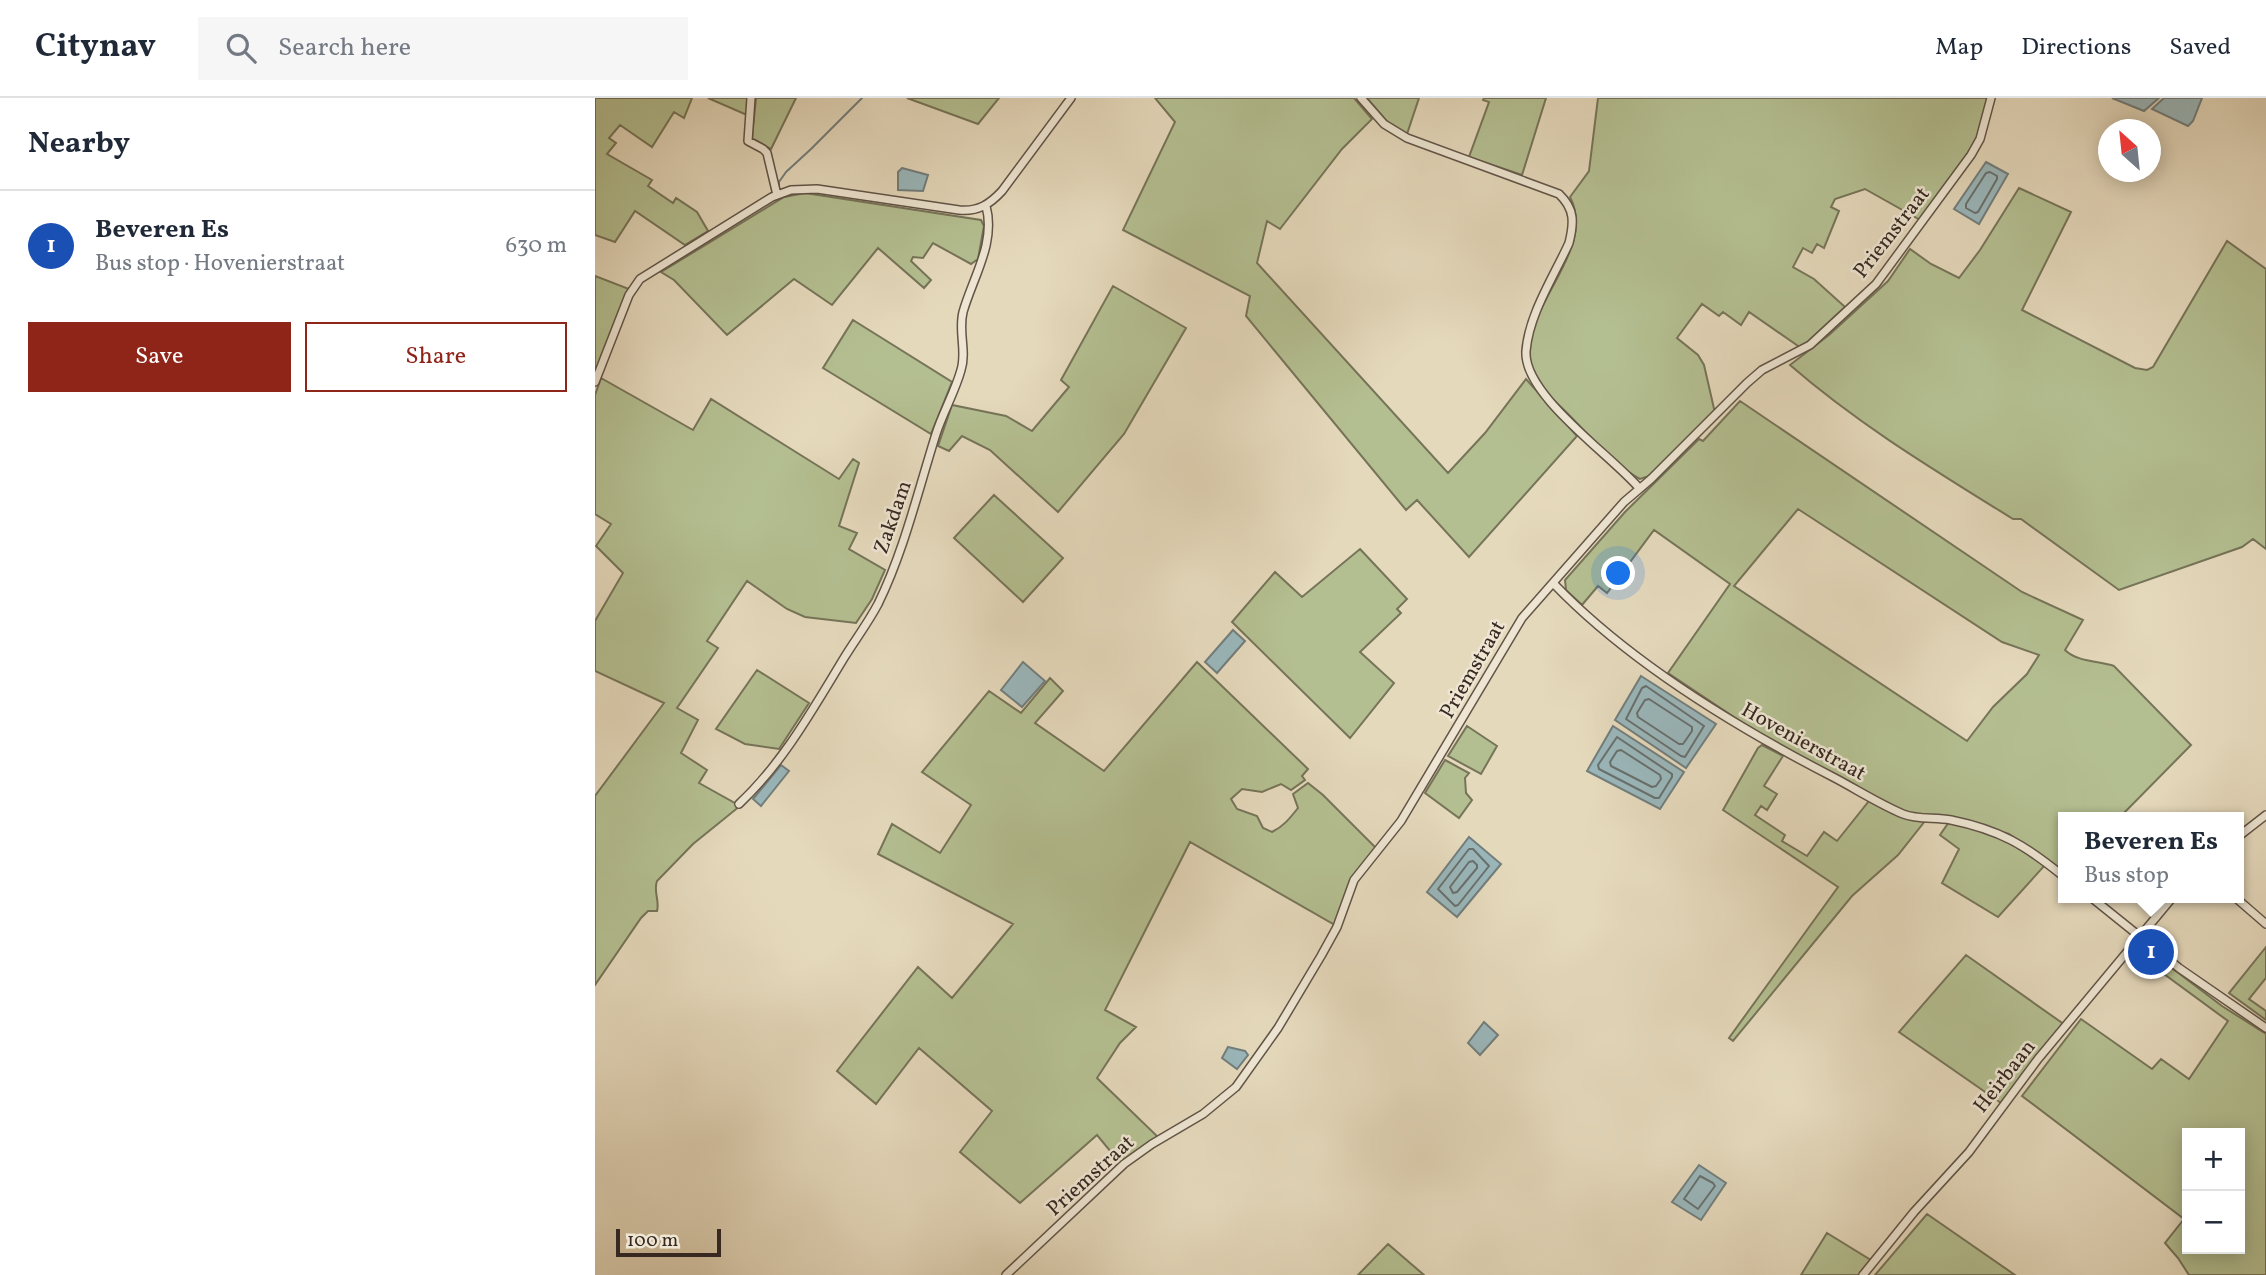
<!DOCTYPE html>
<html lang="en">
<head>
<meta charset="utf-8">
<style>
  :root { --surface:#fff; --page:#f6f6f7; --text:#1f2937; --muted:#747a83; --line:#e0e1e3; --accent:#8f2418 }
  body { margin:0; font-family:Vollkorn,serif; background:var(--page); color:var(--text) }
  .controls { position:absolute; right:21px; bottom:21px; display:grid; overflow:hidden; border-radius:0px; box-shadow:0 4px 18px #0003 }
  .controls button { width:63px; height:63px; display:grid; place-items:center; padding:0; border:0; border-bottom:2px solid var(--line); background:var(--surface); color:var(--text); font:35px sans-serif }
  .compass { position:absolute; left:1503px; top:21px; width:63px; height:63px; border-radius:50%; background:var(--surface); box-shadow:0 4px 18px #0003; rotate:333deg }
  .scale { position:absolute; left:21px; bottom:18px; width:105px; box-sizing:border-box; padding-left:7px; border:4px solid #372821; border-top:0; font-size:19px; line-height:24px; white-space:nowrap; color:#372821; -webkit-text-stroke:5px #eee6d3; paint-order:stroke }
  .you { position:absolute; left:1024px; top:476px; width:24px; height:24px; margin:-18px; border:5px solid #fff; border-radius:50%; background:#1a73e8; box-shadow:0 0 0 10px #1a73e833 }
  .badge { display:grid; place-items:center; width:46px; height:46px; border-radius:50%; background:var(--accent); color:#fff; font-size:23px; font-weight:700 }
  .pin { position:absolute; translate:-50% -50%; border:4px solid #fff; box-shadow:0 2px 7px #0006 }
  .popup { position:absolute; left:1463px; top:714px; width:186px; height:91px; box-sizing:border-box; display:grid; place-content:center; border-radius:0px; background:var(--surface); filter:drop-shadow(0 2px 5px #0005); font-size:23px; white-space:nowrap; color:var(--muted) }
  .popup b { font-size:26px; color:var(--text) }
  .popup::after { content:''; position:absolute; left:50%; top:100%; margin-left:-14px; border:14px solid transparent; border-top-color:var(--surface) }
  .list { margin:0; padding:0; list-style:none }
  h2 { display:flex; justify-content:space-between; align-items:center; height:91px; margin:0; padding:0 28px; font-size:30px }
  h2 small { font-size:23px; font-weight:400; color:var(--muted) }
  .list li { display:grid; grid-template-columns:46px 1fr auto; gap:21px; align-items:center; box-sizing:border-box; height:112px; padding:0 28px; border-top:2px solid var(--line) }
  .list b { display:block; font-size:26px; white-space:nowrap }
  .list p { margin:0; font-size:23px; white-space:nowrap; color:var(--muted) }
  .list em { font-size:23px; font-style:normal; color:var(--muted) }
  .actions { display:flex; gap:14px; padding:21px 28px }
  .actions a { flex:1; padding:16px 0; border:2px solid var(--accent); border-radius:0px; text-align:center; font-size:24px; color:var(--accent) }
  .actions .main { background:var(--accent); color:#fff }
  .icon { flex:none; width:38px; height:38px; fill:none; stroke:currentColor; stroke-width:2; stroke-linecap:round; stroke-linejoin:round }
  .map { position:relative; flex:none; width:1671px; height:1177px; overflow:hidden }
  header { display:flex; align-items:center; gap:42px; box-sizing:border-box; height:98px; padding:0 35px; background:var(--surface); border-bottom:2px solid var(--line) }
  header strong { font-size:33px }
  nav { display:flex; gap:38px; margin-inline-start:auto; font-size:24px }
  .search { width:490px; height:63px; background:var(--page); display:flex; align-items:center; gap:18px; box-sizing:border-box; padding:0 24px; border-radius:0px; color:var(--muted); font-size:26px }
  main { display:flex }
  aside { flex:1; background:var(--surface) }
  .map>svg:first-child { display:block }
  .green { fill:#b4bf91; stroke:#767459; stroke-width:2; fill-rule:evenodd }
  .water { fill:#9ab7bb; stroke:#727e7d; stroke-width:2 }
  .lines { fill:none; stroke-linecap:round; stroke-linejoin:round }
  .shore { stroke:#68706e; stroke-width:2 }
  .stream { stroke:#727e7d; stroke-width:2 }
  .minor-casing { stroke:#625448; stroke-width:10 }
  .minor { stroke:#eee6d3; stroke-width:7 }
  .labels { text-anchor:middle; stroke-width:5; stroke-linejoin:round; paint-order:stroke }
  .street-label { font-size:21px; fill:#372821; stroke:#eee6d3 }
</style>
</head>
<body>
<header>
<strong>Citynav</strong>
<div class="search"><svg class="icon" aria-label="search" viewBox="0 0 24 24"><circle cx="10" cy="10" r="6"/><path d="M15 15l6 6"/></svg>Search here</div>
<nav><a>Map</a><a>Directions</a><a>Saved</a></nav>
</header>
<main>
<aside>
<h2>Nearby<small></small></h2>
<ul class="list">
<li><span class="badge" style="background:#1a4fb4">1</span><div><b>Beveren Es</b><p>Bus stop · Hovenierstraat</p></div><em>630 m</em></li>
</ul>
<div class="actions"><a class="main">Save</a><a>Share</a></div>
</aside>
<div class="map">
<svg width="1671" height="1177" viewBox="0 0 1671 1177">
  <rect width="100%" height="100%" fill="#e5d9bc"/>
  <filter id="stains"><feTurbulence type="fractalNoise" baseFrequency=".00286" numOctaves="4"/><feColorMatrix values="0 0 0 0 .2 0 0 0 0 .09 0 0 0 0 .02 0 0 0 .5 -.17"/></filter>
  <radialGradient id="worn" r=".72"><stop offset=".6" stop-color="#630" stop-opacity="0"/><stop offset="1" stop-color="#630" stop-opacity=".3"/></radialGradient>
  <path class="green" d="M0,0H97L89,20L79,14L57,49L25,27L14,40L21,45L12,56L57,82L53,88L78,105L81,100L102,114L113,133L90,147L40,113L20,144L0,137Z
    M113,0H154L152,17Z
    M161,0H201L176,51L157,40Z
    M312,0H404L383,26Z
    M560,0H759L777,21L747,51L685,131L672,123L662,165L853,375L890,335L931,281L982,338L874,459L822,402L811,412L651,218L655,198L528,132L580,24Z
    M772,0H824L812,36L794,26Z
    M889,0H951L927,77L874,59L894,4L888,2Z
    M1003,0H1395L1382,42L1327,123L1270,91L1240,101L1236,109L1244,113L1229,150L1222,146L1217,155L1208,150L1198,169L1219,181L1250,209L1206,250L1154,214L1146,227L1128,214L1124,218L1107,206L1082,240L1103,257L1109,267L1120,315L1054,378L1045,381C1025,371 993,337 977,320C965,307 945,292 938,276C914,216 1005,157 975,99L994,73Z
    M1424,90L1476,114L1427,212L1540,270L1552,272L1558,269L1632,143L1671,171V451L1658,441L1647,449L1524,492L1426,421H1418C1341,373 1264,327 1195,267L1234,237L1293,183L1315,151L1336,166L1364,180L1385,152Z
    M210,95L386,122L389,128L383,161L376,166L338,145L328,160L318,159L316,163L336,182L329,190L283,150L237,207L199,181L132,237L79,182L66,174L189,99Z
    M0,178L34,191L0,277Z
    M518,188L591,230L529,336L463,414L395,352L367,338L354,353L343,348L357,307L411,318L437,333L474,289L466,282Z
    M258,222L357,284L336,336L228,270Z
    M6,280L98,332L116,301L244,381L258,361L264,365L244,428L262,435L254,451L290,472L277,501L261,525L210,519L192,511L152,483L112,543L123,550L82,610L103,622L86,655L112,672L104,685L145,708L98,746L62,783C58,793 65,803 62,813H53L46,820L0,887V698L69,605L0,573V523L28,475L1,448L16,426L0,416V297Z
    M1145,303L1427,494L1488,522L1470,552C1482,564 1504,563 1519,568L1596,647L1525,719H1468V774L1414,736L1352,718L1319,716L1306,712L1178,645L1073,575L1135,486L1059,432L1012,495L1003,488L987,507L971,492L970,482L1030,414L1104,341L1108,343ZM1203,411L1407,544L1444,557L1432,576L1398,609L1372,643L1139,488Z
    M399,397L468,460L428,504L359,440Z
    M765,451L812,501L802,511L806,515L765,554L799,585L755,640L637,524L680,474L707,499Z
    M602,564L713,671L707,678L710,682L696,692L686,686L667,694L647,691L636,701L642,711L662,718L668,730L677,734C689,728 695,720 703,710L698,696L713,685L728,697L781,750L761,774L740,827L595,744L510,912L541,929L525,945L502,980L563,1039L525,1065L502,1037L425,1105L365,1054L397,1013L324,950L281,1006L242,973L323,869L357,900L418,826L283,756L297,726L345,755L376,707L327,674L394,593L426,615L455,580L468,593L440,625L509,673Z
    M162,572L214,605L184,651L150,646L121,631Z
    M872,628L902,648L886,676L853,658Z
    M1167,647L1188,658L1169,688L1182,696L1172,712L1166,708L1160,717L1190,737L1187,743L1212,758L1229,734L1242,743L1274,703L1330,723L1303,757L1257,798L1138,943L1134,940L1243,789L1128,712L1163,650Z
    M850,662L874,675L870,680L871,695L877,702L864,720L830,695Z
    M1354,724L1400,736L1450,767L1403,819L1347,785L1364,751L1345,737Z
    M1545,846L1627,908L1671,936V1177H1594L1583,1160L1570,1145L1589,1121L1427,998L1486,921L1557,971L1566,961L1594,981L1633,923L1539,854ZM1592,1035H1645V1151H1592Z
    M1671,849V880L1654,901L1671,913V922L1634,895Z
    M1371,857L1470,927L1406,1005L1304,934Z
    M1332,1116L1420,1177H1280Z
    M1232,1135L1279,1164L1268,1177H1206Z
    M793,1146L829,1177H763Z"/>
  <path class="water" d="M1517,0H1564L1549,13Z
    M1569,0H1607L1598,23L1593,28L1557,11Z
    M1391,64L1413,76L1384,126L1359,111Z
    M307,70L333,77L328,93L303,92V74Z
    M638,532L650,543L622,575L610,564Z
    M428,564L450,583L427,609L406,592Z
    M1046,578L1121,626L1091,670L1020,622Z
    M1018,628L1089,674L1065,711L992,673Z
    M186,667L194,673L166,708L158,701Z
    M874,739L906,766L862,819L832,794Z
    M889,924L903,937L885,957L873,945Z
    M633,949L650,953L653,957L642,971L627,960Z
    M1104,1067L1131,1085L1106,1122L1077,1104Z"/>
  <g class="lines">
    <path class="shore" d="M1395,74L1402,78V81L1383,114L1380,115L1371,110V106L1391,75Z
      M1051,588L1109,628L1090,659L1086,658L1031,621L1047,590Z
      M1054,601L1097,629V633L1088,646H1084L1043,619L1042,615L1050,602Z
      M1022,639L1077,676V679L1064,700H1060L1004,671L1003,667Z
      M1026,652L1065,677L1066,681L1061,688L1057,689L1016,668L1015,664L1022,653Z
      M874,751H878L894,768L863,807L860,808L843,791Z
      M878,763L882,767V770L862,794L858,795L855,789L874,764Z
      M1105,1078L1118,1085L1120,1088L1103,1111L1089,1101Z"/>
    <path class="stream" d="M184,88V84L191,74L216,51L267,0"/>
    <g class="minor-casing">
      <path id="minor" d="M156,0L153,43L168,51L172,55L182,97
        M766,0L789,26L812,40L964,96C980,111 979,125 974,145C959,178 934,216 931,253C928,297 1016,357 1044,390
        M0,284L34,197L45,181L177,99L196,92L222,91L364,112C383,114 395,106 407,93L476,0
        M959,486C1035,565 1141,629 1238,679C1261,691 1284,706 1308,716C1323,722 1340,719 1356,722C1405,732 1430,747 1468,778
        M144,706C188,665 218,611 249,560C260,542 273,525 283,506C309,453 323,393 341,336C348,314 360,294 366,272C372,253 363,234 368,214C378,179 401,145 391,108
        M1644,738L1671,717
        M1497,800L1584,870L1671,930
        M1641,800L1671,826
        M411,1177L529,1066L557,1046L608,1016L641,989L683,930L726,858L742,829L759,782L806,723L927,520L1029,404L1056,381L1152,285L1167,272L1215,247L1281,186L1376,57L1385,41L1396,0
        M1268,1177L1319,1114L1374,1054L1443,961L1577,800"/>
    </g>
    <use href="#minor" class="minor"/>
  </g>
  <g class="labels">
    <g class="street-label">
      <text transform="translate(1296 134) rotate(-52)" y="7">Priemstraat</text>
      <text transform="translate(297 419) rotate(-71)" y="7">Zakdam</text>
      <text transform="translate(877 571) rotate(-60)" y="7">Priemstraat</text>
      <text transform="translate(1209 643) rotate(29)" y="7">Hovenierstraat</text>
      <text transform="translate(1409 978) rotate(-52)" y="7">Heirbaan</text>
      <text transform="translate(495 1077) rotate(-42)" y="7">Priemstraat</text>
    </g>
  </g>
  <rect width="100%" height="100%" filter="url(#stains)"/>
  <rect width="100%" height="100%" fill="url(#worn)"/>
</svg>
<div class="controls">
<button>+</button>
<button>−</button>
</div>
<svg class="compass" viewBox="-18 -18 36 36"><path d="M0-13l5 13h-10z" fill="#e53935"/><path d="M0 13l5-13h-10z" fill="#747a83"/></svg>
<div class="scale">100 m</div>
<div class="you"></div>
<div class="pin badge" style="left:1556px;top:854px;background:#1a4fb4">1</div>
<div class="popup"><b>Beveren Es</b>Bus stop</div>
</div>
</main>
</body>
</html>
